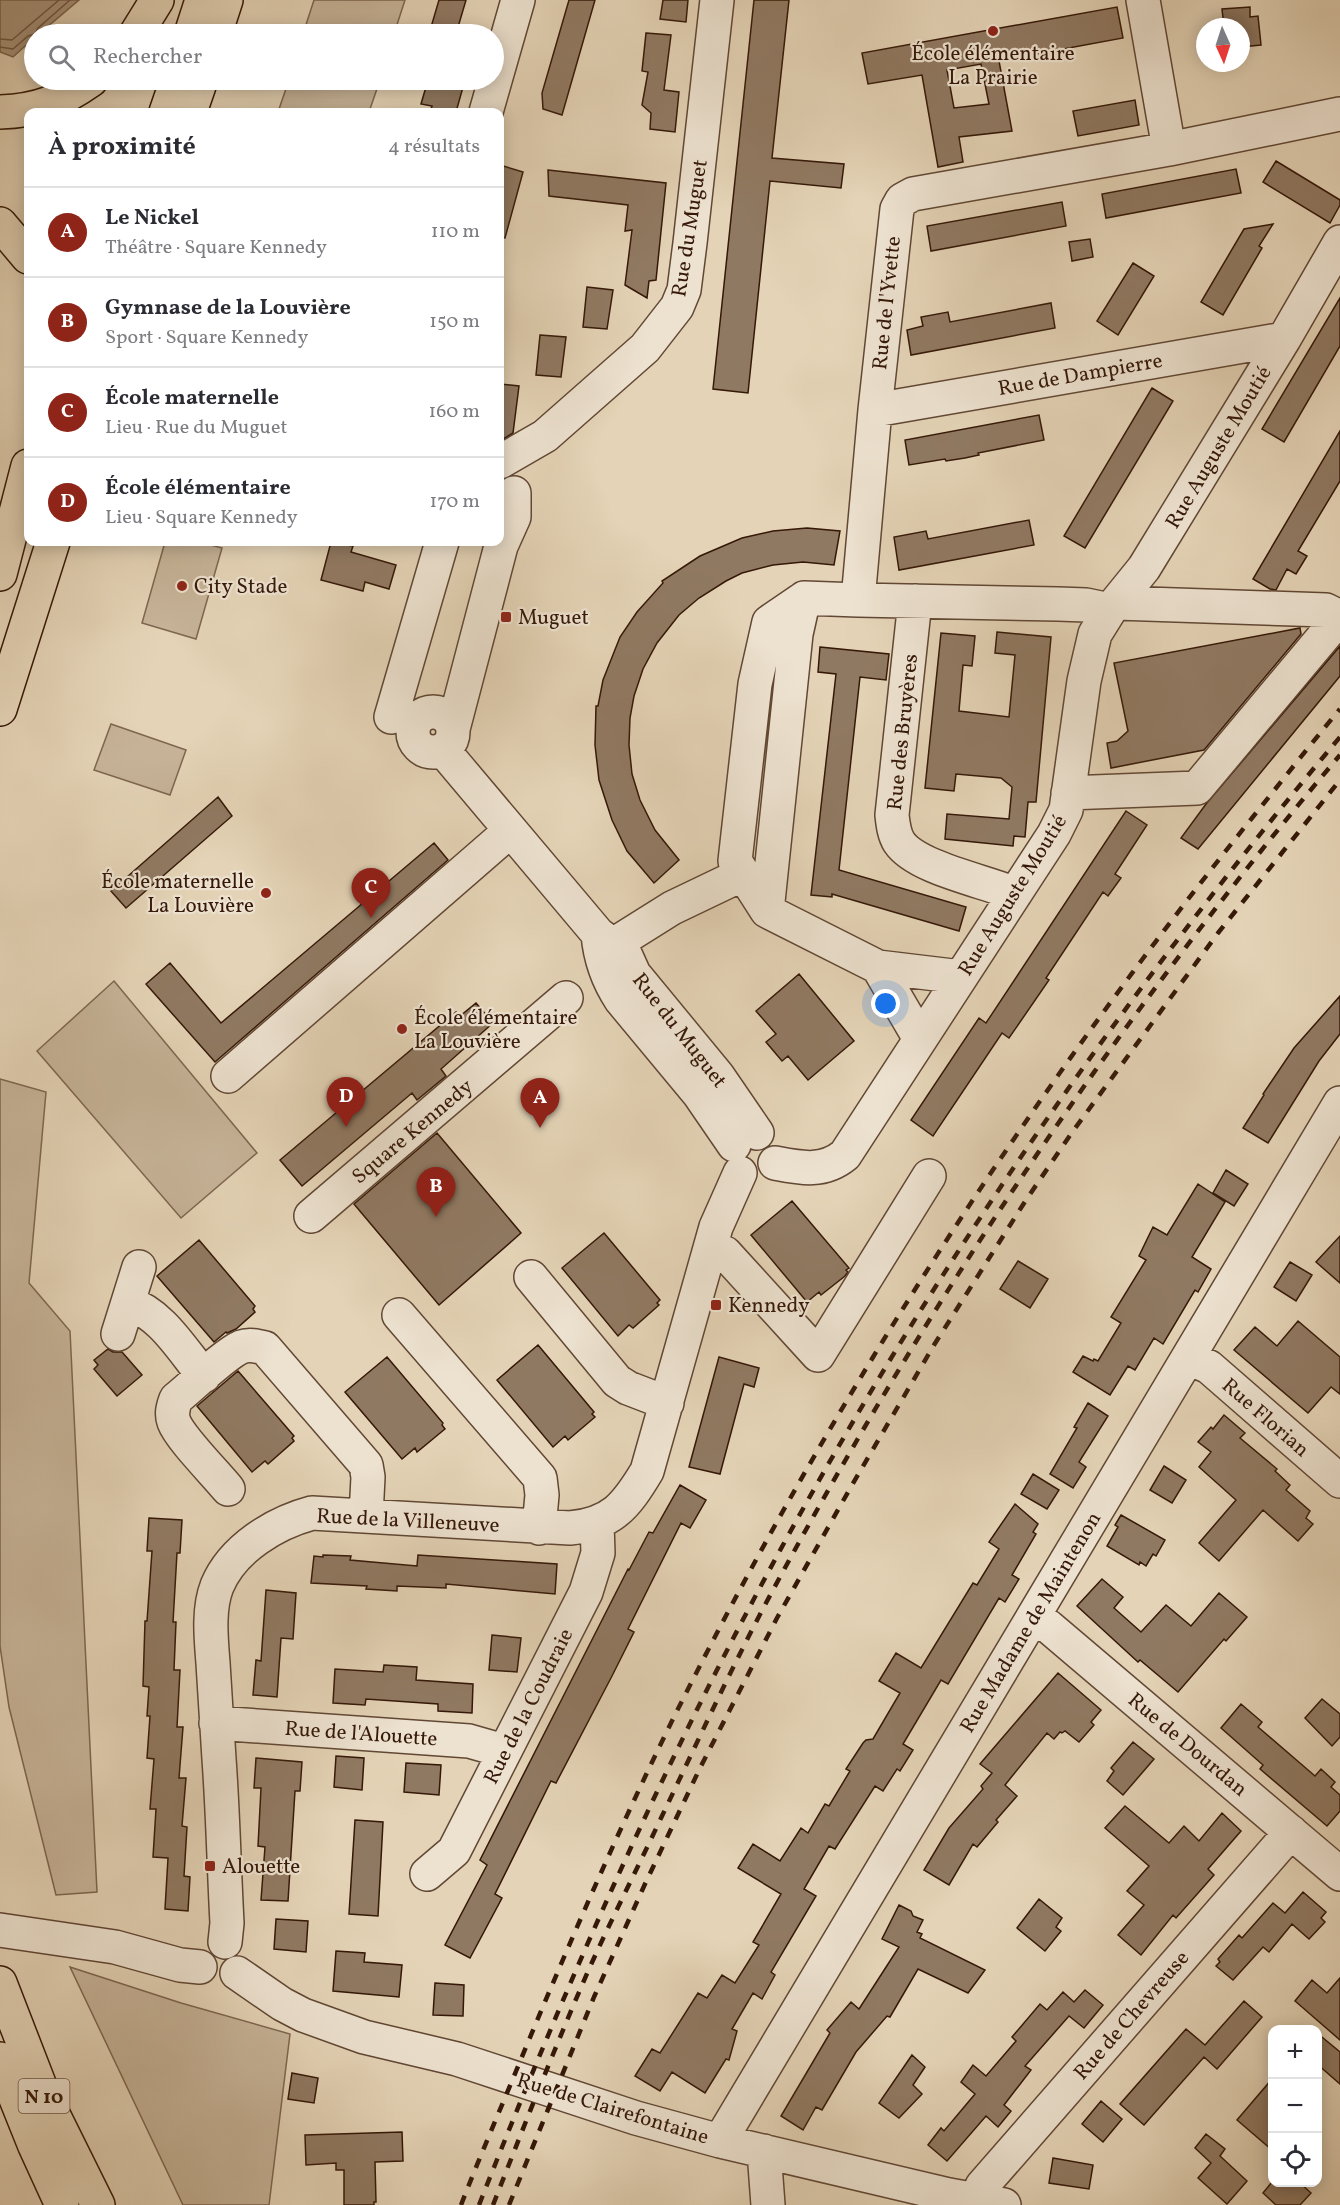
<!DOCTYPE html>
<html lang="fr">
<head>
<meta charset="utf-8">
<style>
  :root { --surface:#fff; --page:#f7f7f7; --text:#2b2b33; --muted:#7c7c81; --line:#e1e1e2; --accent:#8f2418 }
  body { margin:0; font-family:Vollkorn,serif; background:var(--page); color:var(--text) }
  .controls { position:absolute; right:18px; bottom:18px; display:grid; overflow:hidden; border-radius:12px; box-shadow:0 3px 15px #0003 }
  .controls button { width:54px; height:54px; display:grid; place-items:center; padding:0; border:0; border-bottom:2px solid var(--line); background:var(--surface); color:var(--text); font:30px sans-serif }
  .compass { position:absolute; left:1196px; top:18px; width:54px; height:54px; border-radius:50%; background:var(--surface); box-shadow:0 3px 15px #0003; rotate:177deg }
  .you { position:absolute; left:886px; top:1004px; width:21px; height:21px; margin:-15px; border:4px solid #fff; border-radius:50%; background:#1a73e8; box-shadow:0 0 0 9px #1a73e833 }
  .badge { display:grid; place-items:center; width:39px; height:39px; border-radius:50%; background:var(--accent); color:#fff; font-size:20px; font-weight:700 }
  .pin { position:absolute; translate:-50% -50px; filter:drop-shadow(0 2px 3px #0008) }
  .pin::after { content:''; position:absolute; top:32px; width:21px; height:18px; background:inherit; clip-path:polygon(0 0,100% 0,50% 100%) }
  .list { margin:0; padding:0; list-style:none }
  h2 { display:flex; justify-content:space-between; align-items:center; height:78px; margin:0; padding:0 24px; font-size:26px }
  h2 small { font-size:20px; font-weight:400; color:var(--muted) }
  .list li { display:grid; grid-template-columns:39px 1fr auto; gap:18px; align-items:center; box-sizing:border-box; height:90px; padding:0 24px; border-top:2px solid var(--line) }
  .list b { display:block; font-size:22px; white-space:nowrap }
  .list p { margin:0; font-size:20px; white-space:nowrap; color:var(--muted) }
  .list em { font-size:20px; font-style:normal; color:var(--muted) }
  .icon { flex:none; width:33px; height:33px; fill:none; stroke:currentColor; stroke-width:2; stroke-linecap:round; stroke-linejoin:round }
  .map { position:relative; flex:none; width:1340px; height:2205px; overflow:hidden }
  .search { position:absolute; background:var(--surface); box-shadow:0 3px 15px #0003; left:24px; top:24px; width:480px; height:66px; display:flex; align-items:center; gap:15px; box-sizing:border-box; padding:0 21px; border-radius:33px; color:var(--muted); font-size:22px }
  .panel { position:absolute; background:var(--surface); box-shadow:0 3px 15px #0003; left:24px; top:108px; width:480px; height:438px; border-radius:12px }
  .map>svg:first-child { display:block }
  .green { fill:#c6b398; stroke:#7e6650; stroke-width:1.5 }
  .water { fill:#a8937b; stroke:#7a624d; stroke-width:1.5 }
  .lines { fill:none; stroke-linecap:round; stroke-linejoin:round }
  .shore { stroke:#6e5642; stroke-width:1.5 }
  .building { fill:#907962; stroke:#351808; stroke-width:1.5; fill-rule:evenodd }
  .minor-casing { stroke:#614734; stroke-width:36 }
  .major-casing { stroke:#351808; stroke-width:36 }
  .minor { stroke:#ede2d0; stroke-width:33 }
  .major { stroke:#e4d3b6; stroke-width:33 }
  .rail { stroke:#351808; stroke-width:4.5; stroke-dasharray:10 10; stroke-linecap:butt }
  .poi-dot { fill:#8f2418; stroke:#ede2d0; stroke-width:2 }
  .labels { text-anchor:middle; stroke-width:4.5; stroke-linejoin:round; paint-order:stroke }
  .shield { fill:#ede2d0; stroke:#6c5544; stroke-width:1.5 }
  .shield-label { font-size:20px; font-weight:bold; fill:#351808 }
  .poi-label { font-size:21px; fill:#351808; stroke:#ede2d0; text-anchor:start }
  .street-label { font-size:21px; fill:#351808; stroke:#ede2d0 }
</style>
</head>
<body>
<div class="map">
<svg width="1340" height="2205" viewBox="0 0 1340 2205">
  <rect width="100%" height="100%" fill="#e4d3b6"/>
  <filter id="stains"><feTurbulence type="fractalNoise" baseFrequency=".00333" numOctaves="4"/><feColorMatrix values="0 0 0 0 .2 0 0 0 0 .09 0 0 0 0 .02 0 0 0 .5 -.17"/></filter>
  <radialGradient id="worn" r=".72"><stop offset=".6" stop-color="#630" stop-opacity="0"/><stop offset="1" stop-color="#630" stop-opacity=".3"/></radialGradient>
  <path class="green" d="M314,0H405L394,34H303Z
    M289,80H380L369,112H278Z
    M165,542H200L222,548L196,639L142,623Z
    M111,724L186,750L170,795L94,770Z
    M114,981L257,1153L181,1218L37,1051Z
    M0,1079L46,1092L29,1283L70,1331L97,1892L56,1895L9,1707L0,1646Z
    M70,1967L181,2003L290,2034L269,2205H183Z"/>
  <path class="water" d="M0,0H79L39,34H34V38L13,57L0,52Z"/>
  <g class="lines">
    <path class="shore" d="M0,39L12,40L59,0
      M0,47L13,49L28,36L35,34L38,28L70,0"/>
  </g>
  <path class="building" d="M439,0H466L456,34H429Z
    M569,0H595L562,115L543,109L542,93Z
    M663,0H688L686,22L660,19Z
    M754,0H789L772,158L844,164L841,188L770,181L748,393L713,389Z
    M1117,7L1123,38L999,61L1012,131L959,137L963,162L938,167L922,75L868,84L862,53ZM981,64L989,104L954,108L947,70Z
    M1250,7V17L1258,16L1261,45L1241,47V27H1224L1222,9Z
    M646,33L671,35L664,90L679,92L675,132L650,129L651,113L642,105L648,72L642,71Z
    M428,80H465L456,112H430L432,106L421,104Z
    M1135,100L1139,125L1078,136L1073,111Z
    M1276,161L1340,200V205L1330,223L1263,182Z
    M500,165L523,172L505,238L500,237Z
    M1236,169L1241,193L1106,218L1102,194Z
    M548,170L666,183L656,280L649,281L647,298L625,285L632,230L625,231L628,205L549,196Z
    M1062,202L1066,226L931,251L927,226Z
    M1273,224L1259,246L1262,248L1223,315L1201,302L1244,229Z
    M1090,239L1093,257L1072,261L1069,242Z
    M1133,263L1154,276L1118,335L1097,321Z
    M587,287L613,290L607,329L583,327Z
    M1340,298V346L1284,442L1262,429Z
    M1051,303L1055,328L911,355L907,330L923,326L921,317L948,312L950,322Z
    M540,335L566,337L561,377L536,375Z
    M500,384L519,386L513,433L500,441Z
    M1152,388L1173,401L1085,548L1064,536Z
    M1039,415L1044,440L978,453L979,455L965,458L946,461L945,459L909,465L905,440Z
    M1340,431V481L1298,551L1307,556L1296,574L1287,569L1276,590L1270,589L1253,579Z
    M1029,520L1034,545L899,570L894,537L926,531L928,539Z
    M807,528L840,531L834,565L803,562L773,565L742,573L726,581L699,598L679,615L657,643L643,669L634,696L630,718L629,745L632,774L640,800L655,830L679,860L654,883L627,851L612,820L599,780L595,745L596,706H598L603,680L620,637L637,612L663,583L662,581L700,556L742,538L773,531Z
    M331,542L353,546L351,552L396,565L389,589L365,582L363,591L321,580Z
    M1300,628L1301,634L1204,750L1111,768L1107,743L1117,741L1128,731L1114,663Z
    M997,632L1051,637L1036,802H1028L1025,837L1014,836L1013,846L945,839L947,814L1009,819L1012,787L1001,778L956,774L954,791L925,788L941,633L975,636L972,666L963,665L959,711L1009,717L1015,655L995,653Z
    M1340,646V676L1198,849L1181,838L1206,804Z
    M820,647L889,654L886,680L860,677L839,870L966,907L959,931L832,894V897L811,895L836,674L818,672Z
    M218,797L232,816L126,908L111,891Z
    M1126,811L1147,825L1115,874L1121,878L1108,896L1103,892L1046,978L1049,980L1009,1038L1002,1033L933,1136L911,1120L979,1018L986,1023Z
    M434,843L448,860L215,1062L146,984L170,963L221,1023Z
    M799,974L854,1041L808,1080L788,1056L782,1061L766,1042L776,1034L756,1011Z
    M1340,996V1034L1319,1061L1268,1143L1243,1128L1264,1095L1263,1094L1294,1048Z
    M476,1003L493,1023L441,1069L446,1076L417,1100L412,1093L302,1186L280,1160L456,1012L460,1016Z
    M437,1133L521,1233L439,1305L354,1204Z
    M1226,1170L1248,1184L1234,1206L1213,1193Z
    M1198,1184L1225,1202L1192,1257L1211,1269L1198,1292L1195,1290L1163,1344L1154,1338L1135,1370L1128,1366L1110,1395L1073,1372L1083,1356L1093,1361L1094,1359L1098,1361L1121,1323L1111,1317L1146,1260L1139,1256L1153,1227L1167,1235Z
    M792,1201L849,1268L846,1270L848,1272L845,1276L821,1295L819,1292L807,1302L751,1235Z
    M604,1233L660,1300L657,1303L659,1305L633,1328L629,1325L618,1336L562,1268Z
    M1340,1236V1283L1316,1262Z
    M199,1240L255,1306L253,1309L255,1312L236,1329L227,1333L226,1332L214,1342L157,1276Z
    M1018,1261L1048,1279L1030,1308L1000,1289Z
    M1290,1262L1312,1275L1296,1301L1274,1287Z
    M1298,1321L1340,1357V1394L1331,1387L1308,1413L1234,1350L1255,1327L1277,1346Z
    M538,1345L594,1412L592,1414L595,1417L568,1440L565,1436L553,1447L497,1380Z
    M108,1349L113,1352H122L142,1375L117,1396L94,1369L98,1365L94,1360Z
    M387,1357L443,1423L442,1425L445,1429L417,1452L415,1448L402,1459L345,1392Z
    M719,1357L759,1368L754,1387L744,1384L720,1474L689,1467Z
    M238,1371L294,1436L292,1438L294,1441L268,1464L265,1461L252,1472L197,1406Z
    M1088,1403L1108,1416L1079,1462L1086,1467L1073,1488L1050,1474L1077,1428L1074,1427Z
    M1224,1415L1245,1433L1240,1438L1277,1469L1275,1471L1290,1485L1286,1490L1310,1511L1306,1518L1313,1524L1298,1541L1263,1510L1219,1561L1199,1543L1236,1500L1199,1467L1211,1452L1198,1442L1211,1427L1213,1429Z
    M1164,1466L1186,1480L1172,1503L1150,1490Z
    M1033,1474L1059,1490L1047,1509L1021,1494Z
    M680,1485L706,1500L690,1528L681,1523L628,1629L634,1632L612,1676L556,1783L551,1781L495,1894L502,1898L470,1958L445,1945L487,1865L480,1860L628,1569L629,1570L649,1532L653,1533Z
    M1015,1504L1038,1524L1033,1532L1036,1534L1012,1575L1019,1579L1005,1602L999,1598L948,1684L941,1680L903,1744L913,1750L900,1771L897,1769L883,1791L875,1786L835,1849L829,1846L804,1889L816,1896L771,1972L775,1975L762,1999L753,1993L732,2029L737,2031L729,2060L726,2059L705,2093L672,2072L660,2091L635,2076L652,2049L660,2053L698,1993L707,1998L722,1975L735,1983L759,1945L753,1942L781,1894L738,1868L753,1844L780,1861L801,1828L808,1833L825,1804L829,1806L850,1771L846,1769L863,1743L866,1740L873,1739L900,1693L879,1681L896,1653L921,1668L973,1583L977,1585L999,1549L989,1542Z
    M1121,1515L1165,1540L1156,1556L1153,1554L1146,1566L1140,1562L1139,1565L1107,1546L1118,1527L1115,1525Z
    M149,1518L182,1520L180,1553H177L173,1622H176L174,1670H180L177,1727H183L179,1778H186L182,1826L187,1827L184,1876L190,1877L188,1911L165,1909L168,1858L153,1857L156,1809H150L154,1759L147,1758L150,1716H147L149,1687L143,1686L145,1621H147L152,1551H147Z
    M323,1555L351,1556L350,1560L417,1566L418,1555L557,1564L555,1594L446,1584V1588L397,1586V1591L366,1589L367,1586L311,1583L314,1556L323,1557Z
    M1102,1579L1123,1597L1114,1608L1141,1632L1166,1605L1191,1626L1219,1593L1247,1617L1226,1641L1224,1639L1178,1692L1140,1660L1138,1662L1077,1606Z
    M266,1590L296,1593L293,1639L281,1638L277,1697L253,1695L256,1660L261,1661Z
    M492,1635L521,1638L517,1672L489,1670Z
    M384,1665L417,1667L416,1680L473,1684L472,1713L438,1711V1704L366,1699L365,1705L333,1703L335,1669L383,1672Z
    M1058,1673L1101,1710L1091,1722L1094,1725L1079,1742L1065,1731L1062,1733L1060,1732L1054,1739L1047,1733L1005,1785L1017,1796L996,1820L998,1822L977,1847L973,1844L949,1885L924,1870L949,1828L983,1789L981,1786L992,1773L980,1764Z
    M1322,1699L1340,1714V1737L1332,1746L1305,1718Z
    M1241,1704L1262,1722L1258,1727L1315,1776L1321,1769L1335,1782L1331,1787L1340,1795V1811L1327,1826L1260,1769L1263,1765L1221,1728Z
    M1133,1742L1154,1759L1123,1795L1107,1781L1114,1771L1111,1768Z
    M336,1756L364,1758L362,1790L334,1787Z
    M256,1758L302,1762L300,1791H295L288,1901L261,1900L265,1847L258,1846L261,1788H254Z
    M406,1763L441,1765L439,1795L404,1792Z
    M1125,1806L1169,1843L1184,1826L1199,1841L1222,1813L1241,1831L1208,1869L1214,1875L1176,1918L1173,1915L1141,1955L1118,1935L1144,1905L1127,1891L1149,1866L1105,1828Z
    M355,1820L383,1822L378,1916L349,1914Z
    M1303,1892L1326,1912L1321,1918L1325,1922L1309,1939L1292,1924L1269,1952L1263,1947L1233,1980L1216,1966L1220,1962L1218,1959L1239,1935L1242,1938L1273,1903L1285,1913Z
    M1039,1899L1062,1918L1056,1927L1061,1931L1045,1951L1017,1928Z
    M899,1905L911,1911L913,1916L923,1920L917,1932L922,1934L920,1938L985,1970L968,1993L918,1969L890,2017L887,2016L856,2052L822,2110L816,2107L803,2130L781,2116L830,2033L827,2030L851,2002L859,2009L899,1947L882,1939Z
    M276,1919L308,1921L306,1952L274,1949Z
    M336,1951L365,1953L364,1962L402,1965L399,1997L333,1991Z
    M1340,1978V2040L1295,2001L1312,1980L1327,1993Z
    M435,1983L464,1985L463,2016L433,2015Z
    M1085,1990L1103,2005L1084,2028L1069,2016L1025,2066L1031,2070L1004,2105L1011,2111L998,2127L986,2116L947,2161L928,2145L941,2128L944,2131L975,2094L961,2082L973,2065L986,2076L1016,2041L1012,2037L1040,2004L1047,2010L1063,1992L1074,2002Z
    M1244,2001L1262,2017L1217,2069L1204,2057L1144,2125L1120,2104L1186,2029L1205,2045Z
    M1317,2033L1340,2052V2084L1317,2064Z
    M912,2055L925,2067L913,2085L922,2094L899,2118L879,2103Z
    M292,2073L318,2078L314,2103L288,2099Z
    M1272,2079V2150L1237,2120Z
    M1101,2101L1122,2119L1103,2142L1082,2124Z
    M402,2132L403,2161L375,2162L376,2202H374V2205H344V2170H336V2163L306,2165L305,2135Z
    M1206,2134L1225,2149L1220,2156L1247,2181L1227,2204L1198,2178L1211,2163L1195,2148Z
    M1053,2158L1093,2165L1089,2189L1049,2183Z
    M1272,2182H1299L1311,2193L1300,2205H1276L1263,2193Z"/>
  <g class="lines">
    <g class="minor-casing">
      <path id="minor" d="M1143,0L1169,149
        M486,112L518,0
        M875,410L1284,339
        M500,462L545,436L645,348L677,307L684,290L690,243L717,0
        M804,598L769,622L755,684L735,861L767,911L878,967L920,1039
        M915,601L892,815C893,824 894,834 899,842C916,868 985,881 1015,894
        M1117,603L1326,610L1340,617
        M1110,610L1086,605L1058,604L858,600L875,410L897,209L902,200L913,194L1169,149L1340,114
        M413 732a20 20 0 1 1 40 0a20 20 0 1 1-40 0Z
        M391,717L442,542
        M453,729L501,546L514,517V493
        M443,750L598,934L625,954L634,974L718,1076L757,1133
        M1068,793L1197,788L1340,617
        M767,911L796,634L804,598L858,600
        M598,934C600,958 607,979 621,1000L699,1094L734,1145
        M613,945L672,908L743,874
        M878,967L961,977
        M228,1076L510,831
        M775,1163C801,1168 823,1173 845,1155L1054,834L1066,810L1084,681L1095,634L1110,610L1144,568L1284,339L1340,242
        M311,1216L566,998
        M710,1248L725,1253L818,1355L929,1176
        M531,1277L617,1381L628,1388L667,1403
        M128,1303C162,1314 182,1350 204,1376
        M399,1315L540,1478L542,1495L539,1528
        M118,1334L139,1267
        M1189,1358L1209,1367L1340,1481
        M228,1489C216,1474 180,1438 174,1422C171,1414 173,1407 176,1399C191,1387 225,1354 241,1347C249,1344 257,1346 265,1348L366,1465L368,1477L366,1516
        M1033,1618L1049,1627L1340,1874
        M216,1723L469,1741L504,1751
        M427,1874L454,1851L586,1592L598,1553L597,1523
        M0,1930L115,1947L180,1965L200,1967
        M225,1942L227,1923C224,1868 223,1813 219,1759C217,1727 215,1695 213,1663C211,1638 208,1609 217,1586C233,1548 275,1523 312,1513L570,1528C612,1524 626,1506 647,1471L716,1227L740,1173
        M237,1973L282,2004L303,2015L364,2037L457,2059L636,2118L720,2141L949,2195L1004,2205
        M720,2141L1340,1103
        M764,2151L768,2205
        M976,2205L982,2186L1291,1832"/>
    </g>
    <g class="major-casing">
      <path id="major" d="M136,34L157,0
        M191,34L202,0
        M215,34L226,0
        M0,112C38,111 61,101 91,80
        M166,112L177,80
        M190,112L201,80
        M0,224L28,257
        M0,574L28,466
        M0,709L53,542
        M0,1983L43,2094L98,2205
        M0,2059L35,2146L62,2205"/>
    </g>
    <use href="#minor" class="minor"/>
    <use href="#major" class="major"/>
    <path class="rail" d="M461,2205C480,2156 501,2108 521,2059C568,1946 617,1833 671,1723C831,1401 1027,1098 1252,818C1281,782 1310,745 1340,709
      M479,2205C561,1997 651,1792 756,1595C919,1288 1117,1002 1340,737
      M493,2205C524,2126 555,2047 589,1969C612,1918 638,1867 662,1816C696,1745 729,1673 766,1603C927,1302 1119,1016 1340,755
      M509,2205L594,1997L645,1884L700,1768L777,1618L852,1485L934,1345L1026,1200L1073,1131L1218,933L1340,780"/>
  </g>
  <g class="poi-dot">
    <circle cx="993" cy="31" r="6"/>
    <circle cx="182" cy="586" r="6"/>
    <rect x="500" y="611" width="12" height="12" rx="3"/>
    <circle cx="266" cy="893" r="6"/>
    <circle cx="402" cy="1029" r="6"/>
    <rect x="710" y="1299" width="12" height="12" rx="3"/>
    <rect x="204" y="1860" width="12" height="12" rx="3"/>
  </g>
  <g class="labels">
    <rect class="shield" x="18.5" y="2079" width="51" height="34" rx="4.5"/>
    <g class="shield-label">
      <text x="44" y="2103">N 10</text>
    </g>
    <g class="poi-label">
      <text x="993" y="60" text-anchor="middle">École élémentaire<tspan x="993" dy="24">La Prairie</tspan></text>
      <text x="194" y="593">City Stade</text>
      <text x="518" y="624">Muguet</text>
      <text x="254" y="888" text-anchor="end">École maternelle<tspan x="254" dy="24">La Louvière</tspan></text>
      <text x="414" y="1024">École élémentaire<tspan x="414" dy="24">La Louvière</tspan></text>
      <text x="728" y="1312">Kennedy</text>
      <text x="222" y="1873">Alouette</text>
    </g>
    <g class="street-label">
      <text transform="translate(689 228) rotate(-81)" y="7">Rue du Muguet</text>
      <text transform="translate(886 303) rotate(-84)" y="7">Rue de l'Yvette</text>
      <text transform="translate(1080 374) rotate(-10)" y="7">Rue de Dampierre</text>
      <text transform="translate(1218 447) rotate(-59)" y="7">Rue Auguste Moutié</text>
      <text transform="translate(902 732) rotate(-84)" y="7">Rue des Bruyères</text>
      <text transform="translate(1012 895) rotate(-58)" y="7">Rue Auguste Moutié</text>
      <text transform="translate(680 1030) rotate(52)" y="7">Rue du Muguet</text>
      <text transform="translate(412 1131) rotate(-40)" y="7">Square Kennedy</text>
      <text transform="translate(1266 1417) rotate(41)" y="7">Rue Florian</text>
      <text transform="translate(408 1520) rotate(3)" y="7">Rue de la Villeneuve</text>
      <text transform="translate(1030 1622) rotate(-59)" y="7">Rue Madame de Maintenon</text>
      <text transform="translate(528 1706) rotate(-63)" y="7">Rue de la Coudraie</text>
      <text transform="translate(361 1733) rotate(4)" y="7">Rue de l'Alouette</text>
      <text transform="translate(1188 1744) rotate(40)" y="7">Rue de Dourdan</text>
      <text transform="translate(1131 2015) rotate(-49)" y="7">Rue de Chevreuse</text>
      <text transform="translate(613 2108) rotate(17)" y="7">Rue de Clairefontaine</text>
    </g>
  </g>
  <rect width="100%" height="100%" filter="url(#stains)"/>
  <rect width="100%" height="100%" fill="url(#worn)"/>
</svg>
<div class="controls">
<button>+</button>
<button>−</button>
<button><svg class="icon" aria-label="locate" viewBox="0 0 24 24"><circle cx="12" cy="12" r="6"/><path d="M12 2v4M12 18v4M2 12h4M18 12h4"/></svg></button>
</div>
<svg class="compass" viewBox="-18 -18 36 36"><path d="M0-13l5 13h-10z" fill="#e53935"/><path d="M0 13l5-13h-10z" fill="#7c7c81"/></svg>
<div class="you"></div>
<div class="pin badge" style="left:540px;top:1128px">A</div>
<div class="pin badge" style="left:436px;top:1217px">B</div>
<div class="pin badge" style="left:371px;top:918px">C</div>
<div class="pin badge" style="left:346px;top:1127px">D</div>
<div class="search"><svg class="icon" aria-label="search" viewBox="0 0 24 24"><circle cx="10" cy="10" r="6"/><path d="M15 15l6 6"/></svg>Rechercher</div>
<section class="panel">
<h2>À proximité<small>4 résultats</small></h2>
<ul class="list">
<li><span class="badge">A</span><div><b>Le Nickel</b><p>Théâtre · Square Kennedy</p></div><em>110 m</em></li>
<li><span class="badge">B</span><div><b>Gymnase de la Louvière</b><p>Sport · Square Kennedy</p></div><em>150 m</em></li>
<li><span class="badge">C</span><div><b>École maternelle</b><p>Lieu · Rue du Muguet</p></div><em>160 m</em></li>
<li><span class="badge">D</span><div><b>École élémentaire</b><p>Lieu · Square Kennedy</p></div><em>170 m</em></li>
</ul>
</section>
</div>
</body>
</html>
